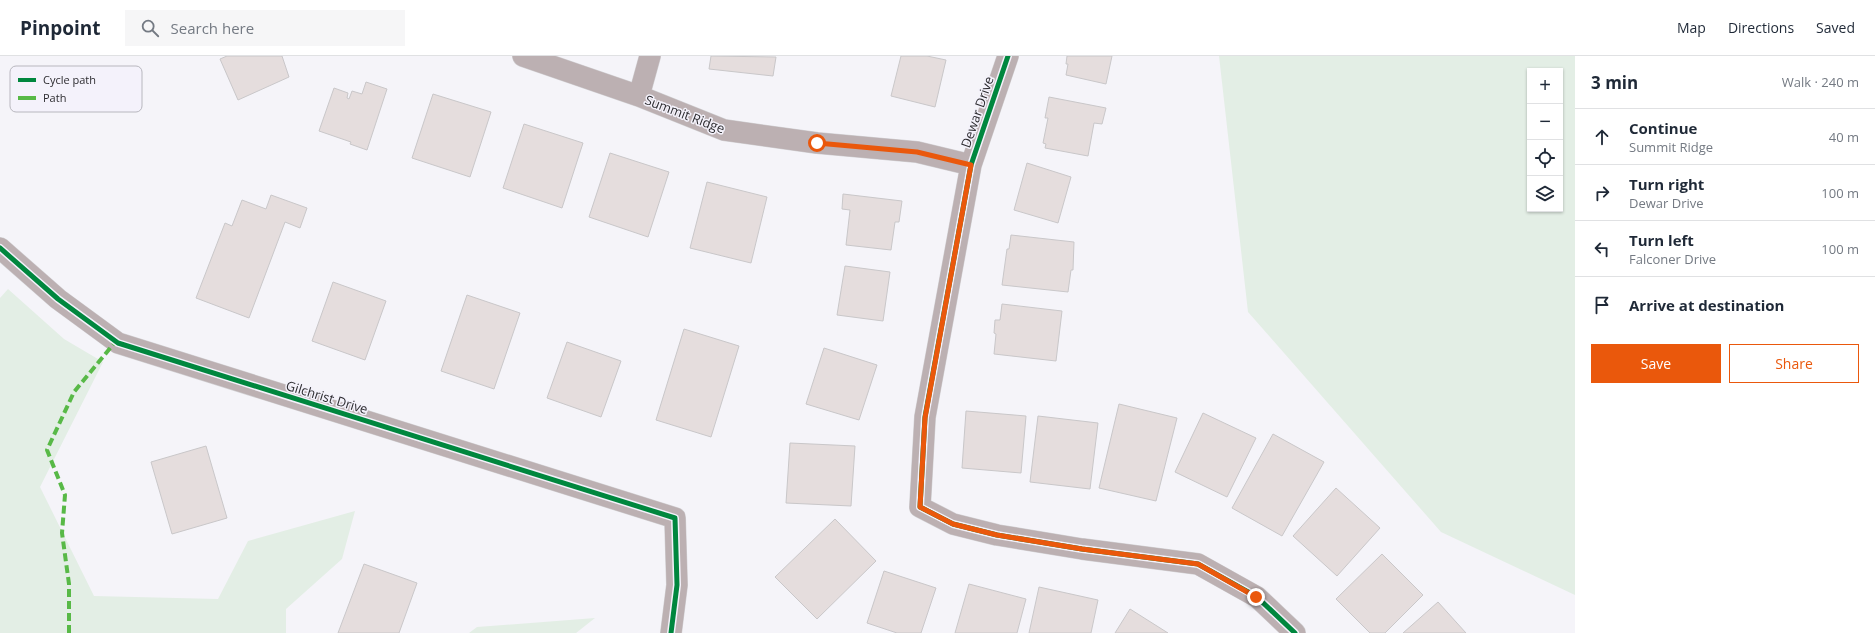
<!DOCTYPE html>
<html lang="en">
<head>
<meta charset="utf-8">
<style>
  :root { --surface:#fff; --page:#f6f6f7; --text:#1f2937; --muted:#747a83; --line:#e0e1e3; --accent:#ea580c }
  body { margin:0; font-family:"Open Sans",sans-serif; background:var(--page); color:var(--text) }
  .controls { position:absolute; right:12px; top:12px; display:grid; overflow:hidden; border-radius:0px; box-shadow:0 1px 3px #0004 }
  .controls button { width:36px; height:36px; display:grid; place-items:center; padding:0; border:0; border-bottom:1px solid var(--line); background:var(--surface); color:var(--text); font:20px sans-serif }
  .stop { position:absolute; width:12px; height:12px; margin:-9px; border:3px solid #ea580c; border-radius:50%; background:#fff }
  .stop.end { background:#ea580c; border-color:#fff; box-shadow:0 1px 4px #0008 }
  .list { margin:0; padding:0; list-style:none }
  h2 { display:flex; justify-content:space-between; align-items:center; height:52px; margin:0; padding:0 16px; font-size:17px }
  h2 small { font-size:13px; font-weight:400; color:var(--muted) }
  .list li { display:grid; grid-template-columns:26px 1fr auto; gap:12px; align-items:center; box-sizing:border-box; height:56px; padding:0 16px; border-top:1px solid var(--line) }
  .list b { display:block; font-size:15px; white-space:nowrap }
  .list p { margin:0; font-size:13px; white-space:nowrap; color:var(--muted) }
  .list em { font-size:13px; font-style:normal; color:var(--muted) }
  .actions { display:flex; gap:8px; padding:12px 16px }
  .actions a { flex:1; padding:9px 0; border:1px solid var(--accent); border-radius:0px; text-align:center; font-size:14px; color:var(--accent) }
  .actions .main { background:var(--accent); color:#fff }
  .icon { flex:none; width:22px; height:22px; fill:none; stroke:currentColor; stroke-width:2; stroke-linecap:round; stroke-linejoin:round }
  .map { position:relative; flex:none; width:1575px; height:577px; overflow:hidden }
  header { display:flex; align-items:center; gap:24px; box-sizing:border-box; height:56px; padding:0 20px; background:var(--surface); border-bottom:1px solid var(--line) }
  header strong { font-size:19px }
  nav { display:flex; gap:22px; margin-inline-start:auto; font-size:14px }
  .search { width:280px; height:36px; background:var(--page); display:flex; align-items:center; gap:10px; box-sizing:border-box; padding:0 14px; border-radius:0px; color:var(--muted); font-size:15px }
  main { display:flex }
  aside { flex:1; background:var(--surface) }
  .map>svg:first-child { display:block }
  .green { fill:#e3eee5; fill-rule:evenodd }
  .building { fill:#e5dddd; stroke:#c9c7c9 }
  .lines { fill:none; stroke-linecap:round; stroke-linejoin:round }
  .street-casing { stroke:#d2d1d4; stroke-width:22 }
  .street { stroke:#bcb0b2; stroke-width:21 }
  .quiet { stroke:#58b947; stroke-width:4; stroke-dasharray:8 4; stroke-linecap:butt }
  .cycleway-casing { stroke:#f4f2fb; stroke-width:8 }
  .cycleway { stroke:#00873e; stroke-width:5 }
  .route { stroke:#ea580c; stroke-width:5 }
  .labels { text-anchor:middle; stroke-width:3; stroke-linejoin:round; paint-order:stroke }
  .street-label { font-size:13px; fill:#2d2c30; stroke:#f4f2fb }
  .key { fill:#f4f2fb; stroke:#b8b7be; stroke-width:1 }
  .key-label { font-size:11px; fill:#2d2c30 }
</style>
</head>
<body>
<header>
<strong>Pinpoint</strong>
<div class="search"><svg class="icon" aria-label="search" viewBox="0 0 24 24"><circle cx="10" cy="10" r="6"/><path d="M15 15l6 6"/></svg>Search here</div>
<nav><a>Map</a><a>Directions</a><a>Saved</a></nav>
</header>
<main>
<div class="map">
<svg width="1575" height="577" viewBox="0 0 1575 577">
  <rect width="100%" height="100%" fill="#f5f4f9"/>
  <path class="green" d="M1219,0H1575V539L1441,476L1248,256ZM1530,15H1560V153H1530Z
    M8,233L64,283L103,306L40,431L94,540L218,543L248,485L355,455L342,503L286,553V577H0V242Z
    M595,562L576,577H469L477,571Z"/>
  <path class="building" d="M227,0H282L289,21L238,44L220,3Z
    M711,0L776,1L773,20L709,13Z
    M901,0H927L946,4L935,51L891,40Z
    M1067,0H1112L1106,28L1066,19L1068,8H1066Z
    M366,26L387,33L367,94L350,88L351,86L319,75L334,32L348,37L347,42L349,43L352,35L362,38Z
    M433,38L491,56L470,121L412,102Z
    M1049,41L1106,52L1102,68L1094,67L1088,100L1045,92L1046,88L1043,87L1048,62H1045Z
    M524,68L583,87L562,152L503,132Z
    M610,97L669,116L648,181L589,161Z
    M1027,107L1071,121L1058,167L1014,154Z
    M707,126L767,141L751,207L690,192Z
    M843,138L902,145L899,166H895L891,194L846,189L850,154L842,153Z
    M271,139L307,152L300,172L285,166L249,262L196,242L225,167L232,170L242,144L266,153Z
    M1011,179L1074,186L1073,214H1071L1068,236L1002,229L1007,193H1009Z
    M845,210L890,216L883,265L837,259Z
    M333,226L386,245L365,304L312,285Z
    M467,239L520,257L494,333L441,315Z
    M1002,248L1062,255L1056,305L994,298L996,278L994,277L995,264H1000Z
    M684,273L739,290L711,381L656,364Z
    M567,286L621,305L601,361L547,342Z
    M824,292L877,309L859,364L806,348Z
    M1119,348L1177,362L1156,445L1099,432Z
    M966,355L1026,360L1021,417L962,412Z
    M1203,357L1256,382L1227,441L1175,416Z
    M1038,360L1098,367L1090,433L1030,426Z
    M1273,378L1324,406L1282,480L1232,452Z
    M790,387L855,390L851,450L786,447Z
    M206,390L227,462L172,478L151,406Z
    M1336,432L1380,472L1337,520L1293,480Z
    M835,463L876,505L817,563L775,521Z
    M1382,498L1423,539L1385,577H1370L1336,543Z
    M364,508L417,527L399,577H338Z
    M884,515L936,532L921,577H897L867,567Z
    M969,528L1026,543L1017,577H955Z
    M1039,531L1098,544L1091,577H1029Z
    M1438,546L1466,577H1403Z
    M1130,553L1168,577H1115Z"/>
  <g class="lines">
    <g class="street-casing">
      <path id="street" d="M523,0L639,40L724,74L817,87L917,96L971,109
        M1008,0L971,109L925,361L920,451L953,468L997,479L1082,493L1198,508L1257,541L1295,577
        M639,40L650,0
        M0,192L58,243L118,287L675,462L677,529L671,577"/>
    </g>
    <use href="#street" class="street"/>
    <path class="quiet" d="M69,577V528L62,477L65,439L47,394L74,336L116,285"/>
    <g class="cycleway-casing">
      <path id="cycleway" d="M1008,0L971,109L925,361L920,451L953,468L997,479L1082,493L1198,508L1257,541L1295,577
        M0,192L58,243L118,287L675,462L677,529L671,577"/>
    </g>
    <use href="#cycleway" class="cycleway"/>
  </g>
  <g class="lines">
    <path class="route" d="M817,87L917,96L971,109L925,362L920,451L953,468L997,479L1082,493L1198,508L1256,541"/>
  </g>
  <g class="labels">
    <g class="street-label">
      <text transform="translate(977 56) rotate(-71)" y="5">Dewar Drive</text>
      <text transform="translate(685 58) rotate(21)" y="5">Summit Ridge</text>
      <text transform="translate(327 341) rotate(17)" y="5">Gilchrist Drive</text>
    </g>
  </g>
  <rect x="10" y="10" width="132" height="46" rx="6" class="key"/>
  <rect x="18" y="22" width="18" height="4" fill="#00873e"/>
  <rect x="18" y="40" width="18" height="4" fill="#58b947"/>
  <g class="key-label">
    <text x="43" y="28">Cycle path</text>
    <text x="43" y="46">Path</text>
  </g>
</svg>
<div class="controls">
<button>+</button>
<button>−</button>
<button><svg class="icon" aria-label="locate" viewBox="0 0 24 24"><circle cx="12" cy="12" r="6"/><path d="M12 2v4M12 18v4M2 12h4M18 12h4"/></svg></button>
<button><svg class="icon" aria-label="layers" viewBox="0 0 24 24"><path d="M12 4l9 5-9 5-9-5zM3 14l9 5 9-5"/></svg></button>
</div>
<div class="stop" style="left:817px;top:87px"></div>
<div class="stop end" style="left:1256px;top:541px"></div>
</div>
<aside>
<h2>3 min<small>Walk · 240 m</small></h2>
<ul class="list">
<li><svg class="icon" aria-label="ahead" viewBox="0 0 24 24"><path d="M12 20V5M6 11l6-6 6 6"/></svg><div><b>Continue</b><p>Summit Ridge</p></div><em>40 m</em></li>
<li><svg class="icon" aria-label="right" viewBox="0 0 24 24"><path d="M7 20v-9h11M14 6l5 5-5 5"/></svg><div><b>Turn right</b><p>Dewar Drive</p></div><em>100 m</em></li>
<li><svg class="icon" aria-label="left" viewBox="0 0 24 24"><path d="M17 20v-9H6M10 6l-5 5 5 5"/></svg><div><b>Turn left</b><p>Falconer Drive</p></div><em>100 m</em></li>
<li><svg class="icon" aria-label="arrive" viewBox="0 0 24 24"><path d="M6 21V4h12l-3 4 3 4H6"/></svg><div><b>Arrive at destination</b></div></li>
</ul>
<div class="actions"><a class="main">Save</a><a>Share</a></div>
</aside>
</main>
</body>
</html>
